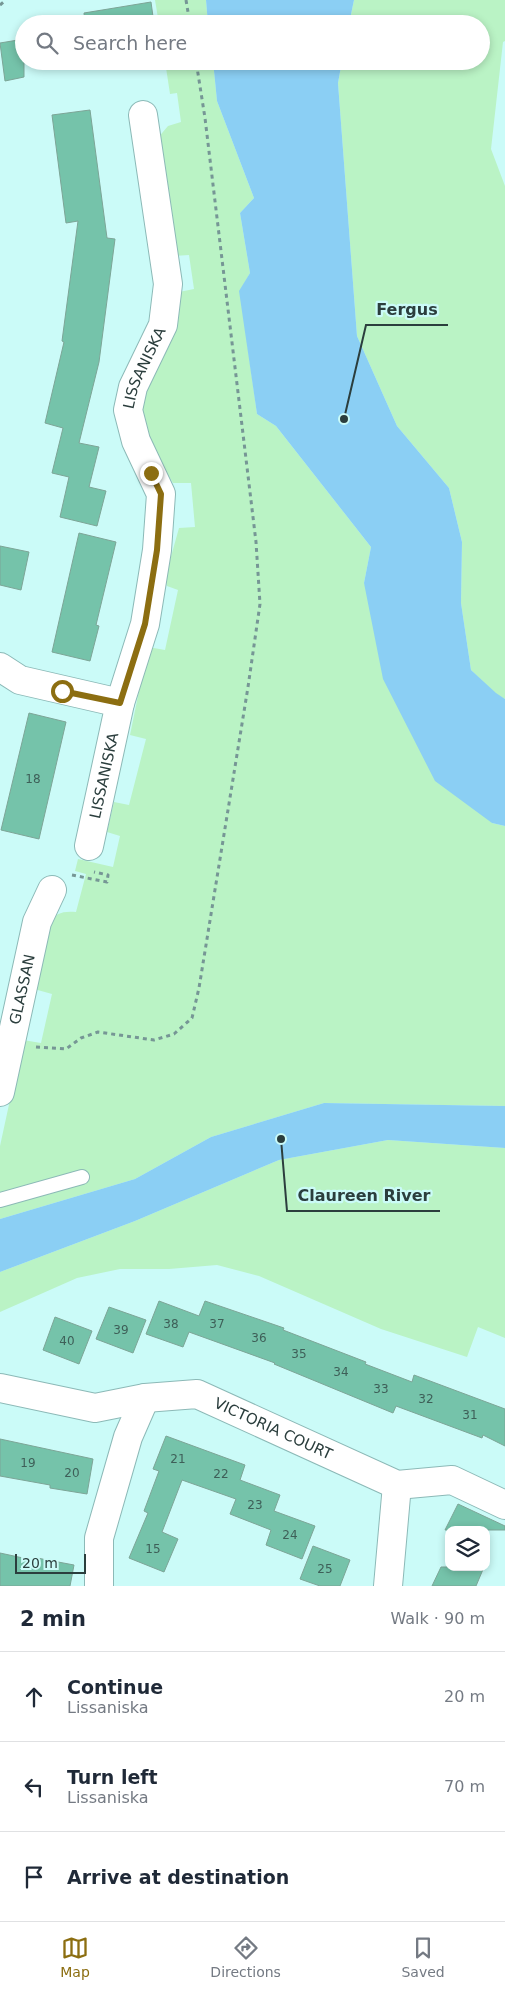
<!DOCTYPE html>
<html lang="en">
<head>
<meta charset="utf-8">
<style>
  :root { --surface:#fff; --page:#f2f2f3; --text:#1f2937; --muted:#747a83; --line:#e0e1e3; --accent:#8c6e11 }
  body { margin:0; font-family:"DejaVu Sans",sans-serif; background:var(--page); color:var(--text) }
  .controls { position:absolute; right:15px; bottom:15px; display:grid; overflow:hidden; border-radius:10px; box-shadow:0 2px 8px #0003 }
  .controls button { width:45px; height:45px; display:grid; place-items:center; padding:0; border:0; border-bottom:1px solid var(--line); background:var(--surface); color:var(--text); font:25px sans-serif }
  .scale { position:absolute; left:15px; bottom:12px; width:71px; box-sizing:border-box; padding-left:5px; border:2px solid #2b3e3d; border-top:0; font-size:14px; line-height:18px; white-space:nowrap; color:#2b3e3d; -webkit-text-stroke:4px #cbfbf8; paint-order:stroke }
  .stop { position:absolute; width:15px; height:15px; margin:-11px; border:4px solid #8c6e11; border-radius:50%; background:#fff }
  .stop.end { background:#8c6e11; border-color:#fff; box-shadow:0 1px 5px #0008 }
  .list { margin:0; padding:0; list-style:none }
  h2 { display:flex; justify-content:space-between; align-items:center; height:65px; margin:0; padding:0 20px; font-size:21px }
  h2 small { font-size:16px; font-weight:400; color:var(--muted) }
  .list li { display:grid; grid-template-columns:32px 1fr auto; gap:15px; align-items:center; box-sizing:border-box; height:90px; padding:0 20px; border-top:1px solid var(--line) }
  .list b { display:block; font-size:19px; white-space:nowrap }
  .list p { margin:0; font-size:16px; white-space:nowrap; color:var(--muted) }
  .list em { font-size:16px; font-style:normal; color:var(--muted) }
  .icon { flex:none; width:28px; height:28px; fill:none; stroke:currentColor; stroke-width:2; stroke-linecap:round; stroke-linejoin:round }
  .map { position:relative; flex:none; width:505px; height:1586px; overflow:hidden }
  .search { position:absolute; background:var(--surface); box-shadow:0 2px 8px #0003; left:15px; right:15px; top:15px; height:55px; display:flex; align-items:center; gap:12px; box-sizing:border-box; padding:0 18px; border-radius:28px; color:var(--muted); font-size:19px }
  .sheet { height:335px; background:var(--surface) }
  nav { display:flex; justify-content:space-around; align-items:center; box-sizing:border-box; height:70px; border-top:1px solid var(--line); background:var(--surface); font-size:14px; color:var(--muted) }
  nav a { display:grid; justify-items:center; gap:2px }
  nav .on { color:var(--accent) }
  .map>svg:first-child { display:block }
  .green { fill:#baf3c5 }
  .water { fill:#8bcff4 }
  .building { fill:#75c3aa; stroke:#7da597 }
  .lines { fill:none; stroke-linecap:round; stroke-linejoin:round }
  .lane-casing { stroke:#8cb9b7; stroke-width:16 }
  .street-casing { stroke:#8cb9b7; stroke-width:30 }
  .path { stroke:#769695; stroke-width:3; stroke-dasharray:4 4; stroke-linecap:butt }
  .lane { stroke:#fff; stroke-width:14 }
  .street { stroke:#fff; stroke-width:28 }
  .route { stroke:#8c6e11; stroke-width:6 }
  .labels { text-anchor:middle; stroke-width:4.5; stroke-linejoin:round; paint-order:stroke }
  .number-label { font-size:12px; fill:#3e5f58 }
  .street-label { font-size:15px; fill:#2b3e3d; stroke:#cbfbf8 }
  .leader { fill:none; stroke:#2b3e3d; stroke-width:2 }
  .callout-dot { fill:#2b3e3d; stroke:#cbfbf8; stroke-width:2 }
  .callout-label { font-size:16px; text-anchor:middle; font-weight:bold; fill:#2b3e3d; stroke:#cbfbf8; stroke-width:4.5; stroke-linejoin:round; paint-order:stroke }
</style>
</head>
<body>
<div class="map">
<svg width="505" height="1586" viewBox="0 0 505 1586">
  <rect width="100%" height="100%" fill="#cbfbf8"/>
  <path class="green" d="M155,0H206L208,24H159Z
    M354,0H505V41L503,42L491,149L505,186V699L496,694L471,670L461,603L462,542L449,488L397,426L357,336L338,83L342,61H481V24H349Z
    M165,61H213L217,101L254,198L240,213L250,273L240,291L257,414L276,426L371,547L364,583L492,823L505,826V1106L324,1103L211,1137L135,1179L0,1219V1146L23,1040L41,1043L52,994L34,989L48,924C56,913 62,911 76,912L86,874L75,871L78,859L113,867L120,836L107,832L114,802L129,805L146,739L130,735L148,647L165,650L178,590L167,586L165,578L179,528L195,527L191,483H173L142,430L137,413L179,292L194,289L189,255L174,256L157,139L168,126L181,122L177,93L170,94Z
    M388,1140L505,1148V1338L478,1327L467,1357L381,1329L259,1276L217,1265L169,1269H120L77,1278L0,1312V1272L135,1221L279,1160Z"/>
  <path class="water" d="M206,0H354L349,24H208Z
    M213,61H342L338,83L357,336L397,426L449,488L462,542L461,603L471,670L496,693L505,699V826L492,823L435,781L383,679L364,583L371,547L276,426L257,414L239,291L250,273L240,213L254,198L217,101Z
    M324,1103L505,1106V1148L388,1140L279,1160L135,1221L0,1272V1219L135,1179L211,1137Z"/>
  <path class="building" d="M151,2L154,24H85L84,13Z
    M24,39V77L5,81L0,43Z
    M90,110L107,238L115,239L99,362L79,443L99,447L89,487L106,491L97,526L60,517L69,477L52,473L63,428L45,423L64,342L62,341L78,221L66,223L52,115Z
    M79,533L116,542L96,625L99,626L90,661L52,652Z
    M0,546L29,552L21,590L0,585Z
    M29,713L66,722L39,839L1,830Z
    M159,1301L199,1316L205,1301L284,1328L283,1330L366,1362L365,1364L412,1382L414,1375L505,1409V1446L483,1435L482,1438L396,1406L393,1413L274,1364L275,1363L189,1332L183,1347L146,1334Z
    M109,1307L146,1320L133,1353L96,1339Z
    M55,1317L92,1331L79,1364L43,1350Z
    M166,1436L245,1465L240,1480L280,1495L274,1511L315,1526L302,1559L266,1545L271,1530L230,1514L236,1499L182,1480L162,1532L178,1539L164,1572L129,1558L148,1513L144,1511L159,1471L153,1469Z
    M0,1439L93,1459L87,1494L50,1488V1485L0,1476Z
    M458,1504L505,1526V1530H445Z
    M313,1546L350,1560L340,1586H320L300,1579Z
    M0,1553L37,1561V1558L74,1565L70,1586H0Z
    M441,1567H484L476,1586H432Z"/>
  <g class="lines">
    <g class="lane-casing">
      <path id="lane" d="M0,1200L82,1177"/>
    </g>
    <g class="street-casing">
      <g id="street">
        <path d="M0,667L20,680L120,703"/>
        <path id="s1" d="M89,846L120,703L145,624L157,550L161,494L136,441L128,410L133,387L163,325L168,284L143,115"/>
        <path id="s2" d="M0,1092L37,922L52,890"/>
        <path id="s3" d="M0,1388L95,1408L145,1398L197,1394L397,1485L452,1480L505,1505"/>
        <path d="M99,1586V1538L128,1437L145,1398"/>
        <path d="M388,1586L397,1485"/>
      </g>
    </g>
    <path class="path" d="M186,0L190,24
      M0,5L6,0
      M72,875L107,882L108,875L94,872
      M36,1047L66,1049L81,1038L98,1032L154,1040L174,1034L192,1018L199,988L248,687L260,604L256,542L205,118L196,61"/>
    <use href="#lane" class="lane"/>
    <use href="#street" class="street"/>
  </g>
  <g class="lines">
    <path class="route" d="M62,691L120,703L145,624L157,550L161,494L151,473"/>
  </g>
  <g class="labels">
    <g class="number-label">
      <text x="33" y="783">18</text>
      <text x="171" y="1328">38</text>
      <text x="217" y="1328">37</text>
      <text x="121" y="1334">39</text>
      <text x="259" y="1342">36</text>
      <text x="67" y="1345">40</text>
      <text x="299" y="1358">35</text>
      <text x="341" y="1376">34</text>
      <text x="381" y="1393">33</text>
      <text x="426" y="1403">32</text>
      <text x="470" y="1419">31</text>
      <text x="178" y="1463">21</text>
      <text x="28" y="1467">19</text>
      <text x="72" y="1477">20</text>
      <text x="221" y="1478">22</text>
      <text x="255" y="1509">23</text>
      <text x="290" y="1539">24</text>
      <text x="153" y="1553">15</text>
      <text x="325" y="1573">25</text>
    </g>
    <g class="street-label">
      <text dy="5" stroke="none"><textPath href="#s1" startOffset="496">LISSANISKA</textPath></text>
      <text dy="5" stroke="none"><textPath href="#s1" startOffset="72">LISSANISKA</textPath></text>
      <text dy="5" stroke="none"><textPath href="#s2" startOffset="105">GLASSAN</textPath></text>
      <text dy="5" stroke="none"><textPath href="#s3" startOffset="284">VICTORIA COURT</textPath></text>
    </g>
  </g>
  <path class="leader" d="M344 419L366 325H448M281 1139L287 1211H440"/>
  <g class="callout-dot">
    <circle cx="344" cy="419" r="5"/>
    <circle cx="281" cy="1139" r="5"/>
  </g>
  <g class="callout-label">
    <text x="407" y="315">Fergus</text>
    <text x="364" y="1201">Claureen River</text>
  </g>
</svg>
<div class="controls">
<button><svg class="icon" aria-label="layers" viewBox="0 0 24 24"><path d="M12 4l9 5-9 5-9-5zM3 14l9 5 9-5"/></svg></button>
</div>
<div class="scale">20 m</div>
<div class="stop" style="left:62px;top:691px"></div>
<div class="stop end" style="left:151px;top:473px"></div>
<div class="search"><svg class="icon" aria-label="search" viewBox="0 0 24 24"><circle cx="10" cy="10" r="6"/><path d="M15 15l6 6"/></svg>Search here</div>
</div>
<section class="sheet">
<h2>2 min<small>Walk · 90 m</small></h2>
<ul class="list">
<li><svg class="icon" aria-label="ahead" viewBox="0 0 24 24"><path d="M12 20V5M6 11l6-6 6 6"/></svg><div><b>Continue</b><p>Lissaniska</p></div><em>20 m</em></li>
<li><svg class="icon" aria-label="left" viewBox="0 0 24 24"><path d="M17 20v-9H6M10 6l-5 5 5 5"/></svg><div><b>Turn left</b><p>Lissaniska</p></div><em>70 m</em></li>
<li><svg class="icon" aria-label="arrive" viewBox="0 0 24 24"><path d="M6 21V4h12l-3 4 3 4H6"/></svg><div><b>Arrive at destination</b></div></li>
</ul>
</section>
<nav>
<a class="on"><svg class="icon" aria-label="map" viewBox="0 0 24 24"><path d="M3 6l6-2 6 2 6-2v14l-6 2-6-2-6 2zM9 4v14M15 6v14"/></svg>Map</a>
<a><svg class="icon" aria-label="directions" viewBox="0 0 24 24"><path d="M12 3l9 9-9 9-9-9zM9 14v-3h6M13 9l2 2-2 2"/></svg>Directions</a>
<a><svg class="icon" aria-label="saved" viewBox="0 0 24 24"><path d="M7 4h10v16l-5-4-5 4z"/></svg>Saved</a>
</nav>
</body>
</html>
